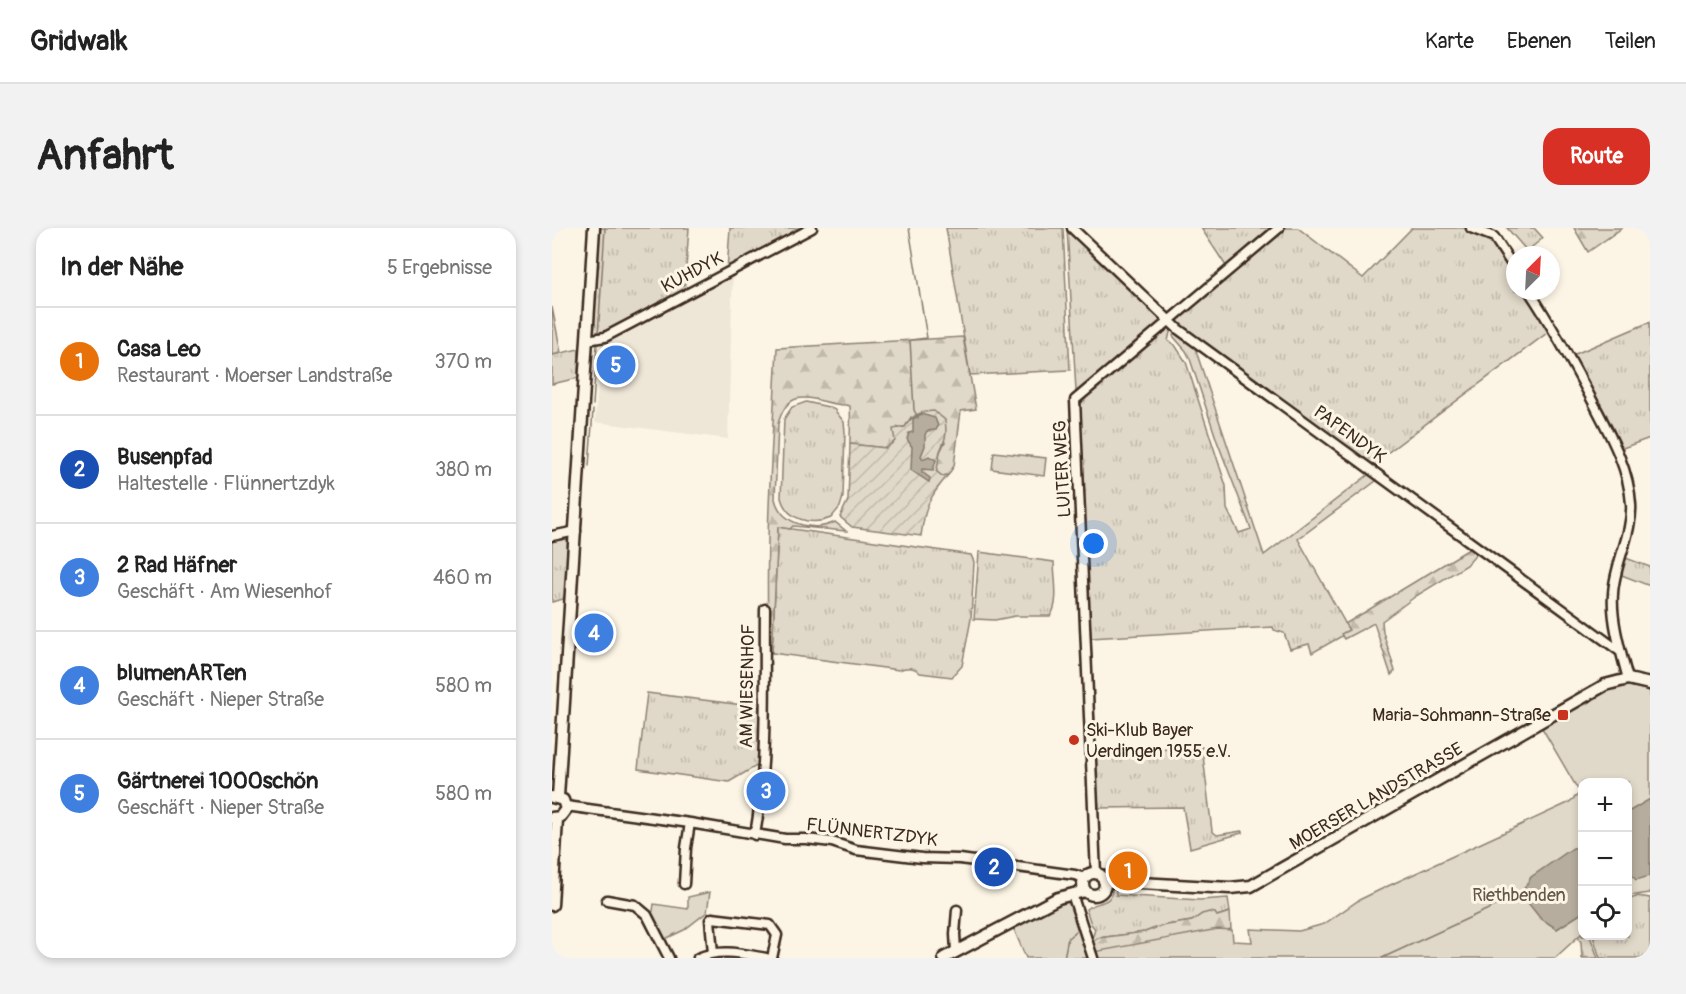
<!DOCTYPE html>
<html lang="de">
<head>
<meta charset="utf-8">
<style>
  :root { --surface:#fff; --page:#f2f2f2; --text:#222; --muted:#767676; --line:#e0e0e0; --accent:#d93025 }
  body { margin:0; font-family:Pangolin,sans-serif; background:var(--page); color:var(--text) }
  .controls { position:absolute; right:18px; bottom:18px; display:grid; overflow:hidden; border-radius:12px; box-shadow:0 3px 9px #0003 }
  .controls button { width:54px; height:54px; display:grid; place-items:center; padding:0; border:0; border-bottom:2px solid var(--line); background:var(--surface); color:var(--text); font:30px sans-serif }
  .compass { position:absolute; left:954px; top:18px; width:54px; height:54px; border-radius:50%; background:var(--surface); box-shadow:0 3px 9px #0003; rotate:24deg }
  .you { position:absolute; left:542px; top:316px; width:21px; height:21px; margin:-15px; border:4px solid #fff; border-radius:50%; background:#1a73e8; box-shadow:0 0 0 9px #1a73e833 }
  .badge { display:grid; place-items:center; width:39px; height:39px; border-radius:50%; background:var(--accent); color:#fff; font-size:20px; font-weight:700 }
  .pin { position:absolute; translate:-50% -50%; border:3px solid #fff; box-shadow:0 2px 6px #0006 }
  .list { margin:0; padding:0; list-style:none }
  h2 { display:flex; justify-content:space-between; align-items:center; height:78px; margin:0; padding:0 24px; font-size:26px }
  h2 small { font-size:20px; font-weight:400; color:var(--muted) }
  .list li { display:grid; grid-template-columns:39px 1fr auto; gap:18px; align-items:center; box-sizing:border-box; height:108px; padding:0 24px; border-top:2px solid var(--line) }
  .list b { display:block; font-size:22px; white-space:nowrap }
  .list p { margin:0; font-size:20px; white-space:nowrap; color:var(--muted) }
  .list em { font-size:20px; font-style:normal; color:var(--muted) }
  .icon { flex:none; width:33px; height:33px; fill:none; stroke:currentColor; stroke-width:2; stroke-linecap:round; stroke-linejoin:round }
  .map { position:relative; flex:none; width:1098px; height:730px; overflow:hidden; border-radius:18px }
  header { display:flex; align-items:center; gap:36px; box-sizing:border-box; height:84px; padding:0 30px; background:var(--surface); border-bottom:2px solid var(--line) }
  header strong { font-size:28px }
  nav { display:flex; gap:33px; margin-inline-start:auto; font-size:21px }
  .intro { display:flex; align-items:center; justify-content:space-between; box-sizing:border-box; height:144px; padding:0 36px }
  h1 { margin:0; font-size:42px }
  .button { padding:15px 27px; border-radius:18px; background:var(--accent); color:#fff; font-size:21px; font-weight:700 }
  main { display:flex; gap:36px; padding:0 36px }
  aside { flex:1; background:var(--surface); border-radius:18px; box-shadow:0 3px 9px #0003 }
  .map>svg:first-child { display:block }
  .built { fill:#eee6d6 }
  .grass { fill:url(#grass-tufts); stroke:#8e8173; stroke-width:1.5 }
  .forest { fill:url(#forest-firs); stroke:#8e8173; stroke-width:1.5 }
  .park { fill:#e0d8c8; stroke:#8e8173; stroke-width:1.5 }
  .garden { fill:url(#garden-furrows); stroke:#8e8173; stroke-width:1.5 }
  .water { fill:#b7ad9e; stroke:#85796b; stroke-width:1.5 }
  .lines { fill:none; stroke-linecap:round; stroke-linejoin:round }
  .stream { stroke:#85796b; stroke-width:1.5 }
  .minor-casing { stroke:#3b2a1e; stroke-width:13 }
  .major-casing { stroke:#3b2a1e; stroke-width:15 }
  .minor { stroke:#fcf5e5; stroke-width:8 }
  .major { stroke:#fcf5e5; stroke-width:10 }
  .poi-dot { fill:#c8321e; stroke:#fcf5e5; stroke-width:2 }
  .labels { text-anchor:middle; stroke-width:6; stroke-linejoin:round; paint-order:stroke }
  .street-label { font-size:18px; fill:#3b2a1e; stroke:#fcf5e5 }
  .poi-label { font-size:18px; fill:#3b2a1e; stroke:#fcf5e5; text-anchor:end }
  .park-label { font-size:18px; fill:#645648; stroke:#fcf5e5 }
</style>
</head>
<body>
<header>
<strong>Gridwalk</strong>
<nav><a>Karte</a><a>Ebenen</a><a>Teilen</a></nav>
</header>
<div class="intro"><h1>Anfahrt</h1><a class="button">Route</a></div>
<main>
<aside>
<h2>In der Nähe<small>5 Ergebnisse</small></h2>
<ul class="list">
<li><span class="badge" style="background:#e8710a">1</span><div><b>Casa Leo</b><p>Restaurant · Moerser Landstraße</p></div><em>370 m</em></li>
<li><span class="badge" style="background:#1a4fb4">2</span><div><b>Busenpfad</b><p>Haltestelle · Flünnertzdyk</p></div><em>380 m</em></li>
<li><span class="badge" style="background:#3f7fe0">3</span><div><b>2 Rad Häfner</b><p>Geschäft · Am Wiesenhof</p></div><em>460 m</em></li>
<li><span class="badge" style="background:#3f7fe0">4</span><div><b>blumenARTen</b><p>Geschäft · Nieper Straße</p></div><em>580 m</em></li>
<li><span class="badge" style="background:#3f7fe0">5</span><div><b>Gärtnerei 1000schön</b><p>Geschäft · Nieper Straße</p></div><em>580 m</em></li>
</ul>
</aside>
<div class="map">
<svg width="1098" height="730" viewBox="0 0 1098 730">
  <defs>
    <pattern id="grass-tufts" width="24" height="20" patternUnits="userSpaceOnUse" patternTransform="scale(1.5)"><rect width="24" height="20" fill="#e0d8c8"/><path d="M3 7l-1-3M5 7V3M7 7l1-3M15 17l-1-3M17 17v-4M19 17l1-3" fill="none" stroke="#c1baab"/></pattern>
    <pattern id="forest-firs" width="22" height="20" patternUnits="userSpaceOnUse" patternTransform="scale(1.5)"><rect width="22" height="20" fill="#e0d8c8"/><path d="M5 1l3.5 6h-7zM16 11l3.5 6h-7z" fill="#c1baab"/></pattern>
    <pattern id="garden-furrows" width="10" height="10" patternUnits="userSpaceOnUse" patternTransform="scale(1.5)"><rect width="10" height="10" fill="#e0d8c8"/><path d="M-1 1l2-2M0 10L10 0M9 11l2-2" fill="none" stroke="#c1baab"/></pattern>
  </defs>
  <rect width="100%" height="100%" fill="#fcf5e5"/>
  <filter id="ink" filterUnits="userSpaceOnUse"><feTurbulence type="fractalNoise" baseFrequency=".0167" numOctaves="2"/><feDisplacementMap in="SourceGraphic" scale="12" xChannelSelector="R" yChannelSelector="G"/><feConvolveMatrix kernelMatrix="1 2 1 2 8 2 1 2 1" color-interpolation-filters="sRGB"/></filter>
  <g filter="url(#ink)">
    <path class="built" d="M181,41L176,211L43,194L49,111Z"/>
    <path class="grass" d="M45,0H137L132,66L47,108L40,109Z
      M178,0H254L175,43Z
      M394,0H511L518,142L418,147Z
      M515,0L613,94L525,165L524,163Z
      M649,0H718L674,38Z
      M732,0H746L811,50L860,0H914L941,10L963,45V63H974L999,102L819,237L623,94Z
      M955,0H982L991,10L975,23Z
      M1098,94V210L1068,221L1021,127Z
      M617,97L619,100L616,113L623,117L634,134L674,258L675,281L687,305L699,301L665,213L638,131L634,123L621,108L623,100L641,114L712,327L820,244L828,250L746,311L797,402L790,406V408L760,425L757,416L738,421L732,405L722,402L721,399L539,410L527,180L535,166Z
      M27,121L26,150L0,156V127Z
      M254,174L281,180L292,194L293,204L291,269L288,279L279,290C259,298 235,292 229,270L232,191L240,179Z
      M226,299L419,327L422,334L419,391L410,438L400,449L368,445C362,438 354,439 347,442L220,425Z
      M12,308L18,315L15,370L0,374V311Z
      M427,324L502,334C502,349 508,376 498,388H463L443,392L422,391Z
      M1071,329L1098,339V358L1067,346Z
      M537,411L539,414L544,523L650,519L660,603L665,607L690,603V605L638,620L631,579L546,580Z
      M95,465L207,479L206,537L177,554L86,541Z
      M560,660H564V667L648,672L676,670L678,684L665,688L650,686L640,693L609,698L593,704L546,710L539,714L537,708H541L543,701L539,696L534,681C544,673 561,677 560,660Z
      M1086,668L1098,670V730H1048L1041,708H1076V672Z"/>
    <path class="forest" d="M1022,0H1070L1036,24Z
      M0,79L9,125L0,127Z
      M411,109L424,181L409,183L402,238L396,247L390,248L384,243L388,224L393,214L359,189L353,199H346L343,213L334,220L298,216C298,202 299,191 298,178L294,177C268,178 238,151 226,196L223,271C229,296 261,305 283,294L294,303L241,298L238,301L226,299L220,425L217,423C212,322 220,221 225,120Z
      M922,318L928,322L915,337L864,368L830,393L831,404L843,443L839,447L822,395L792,411L789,406L797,402L793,396Z
      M657,684L663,685L665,688L678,684L679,701L664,705L542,726L539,714L546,710L593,704L609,698L640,693L650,686Z
      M1030,685V708H1038L1046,730H1030L1029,714L1026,709L1005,701Z"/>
    <path class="park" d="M442,224L494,230L492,248L440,241Z
      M1074,457L1098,463V665L1076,668V554H1030V705L1003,730H474L461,699L520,670L537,725L666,701L680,702L681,713L700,714L698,701L747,703L772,696L807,672L836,658L1016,575L1028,565L990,500L1059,460Z
      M158,664L155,684L132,702L111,712L97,686L101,683L102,676L136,681V669Z"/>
    <path class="garden" d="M382,183L393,192C395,206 394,210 388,223C386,229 387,237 384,243L390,248L396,247C376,271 373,278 369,308L300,299L288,289L296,272L298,216L334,220L343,213L341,201L353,199C361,186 368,184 382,183Z"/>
    <path class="water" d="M369,186L383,190L386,198L384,202L375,203L373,207V218L369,228L371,231L377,228L384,232L381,242L370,241V244L378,250L377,254L359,242L360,219L355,211L357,205L361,204V191Z
      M1098,571V648L1084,652L1076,643V584Z
      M1030,619V685L1005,701L988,690L969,666L979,649L1021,620Z"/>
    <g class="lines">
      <path class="stream" d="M357,0L375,110L358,112L362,182L366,190
        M46,107L53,0
        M41,177L45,116
        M37,238L41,182
        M512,730L516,710L524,703
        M830,730L969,666"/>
      <g class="minor-casing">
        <path id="minor" d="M520,0L626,101L1069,424
          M919,0L942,9L963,41
          M977,63C1001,99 1021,136 1041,174C1057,205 1077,240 1079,276C1081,305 1062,337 1061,366C1059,392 1069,425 1076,451
          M35,112L53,109L260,0
          M0,308L24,303
          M14,578L138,595L233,611H254L280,614L304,622L370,630L408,631L523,647L533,650
          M203,607C216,533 212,456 213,381
          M544,646L523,172L727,0
          M132,656L134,620L138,595
          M520,666L541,730
          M55,672L83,677L95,687L117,730
          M404,723L403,706L405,682
          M161,725L158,692L160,690L218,697L225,707L220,730
          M146,730C169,720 191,726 214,730"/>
      </g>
      <g class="major-casing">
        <path id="major" d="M6,569L42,0
          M0,590L8,589L14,581L11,572L0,569
          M531 656a11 11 0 1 1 22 0a11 11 0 1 1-22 0Z
          M552,653L678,660L699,658L1053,457L1076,451L1098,456
          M0,677L5,591
          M392,730L506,670L533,663"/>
      </g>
      <use href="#minor" class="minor"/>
      <use href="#major" class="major"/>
    </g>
  </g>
  <g class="poi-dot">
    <rect x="1005" y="481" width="12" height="12" rx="3"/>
    <circle cx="522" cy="512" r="6"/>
  </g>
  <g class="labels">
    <g class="street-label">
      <text transform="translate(140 44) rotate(-28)" y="6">KUHDYK</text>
      <text transform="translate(798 206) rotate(36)" y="6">PAPENDYK</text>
      <text transform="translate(510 241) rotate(-93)" y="6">LUITER WEG</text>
      <text transform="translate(195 458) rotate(-89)" y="6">AM WIESENHOF</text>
      <text transform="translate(824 568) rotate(-30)" y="6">MOERSER LANDSTRASSE</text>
      <text transform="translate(320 604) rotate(7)" y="6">FLÜNNERTZDYK</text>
    </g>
    <g class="poi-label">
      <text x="999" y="493">Maria-Sohmann-Straße</text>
      <text x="534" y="508" text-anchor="start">Ski-Klub Bayer<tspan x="534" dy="21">Uerdingen 1955 e.V.</tspan></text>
    </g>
    <g class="park-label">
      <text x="967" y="673">Riethbenden</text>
    </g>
  </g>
</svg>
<div class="controls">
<button>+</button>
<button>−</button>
<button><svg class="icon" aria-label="locate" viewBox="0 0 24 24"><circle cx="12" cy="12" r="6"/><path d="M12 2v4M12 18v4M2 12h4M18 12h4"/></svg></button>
</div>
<svg class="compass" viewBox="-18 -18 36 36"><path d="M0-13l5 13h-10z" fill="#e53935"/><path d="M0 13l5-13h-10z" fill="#767676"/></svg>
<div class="you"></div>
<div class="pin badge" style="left:576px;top:643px;background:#e8710a">1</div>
<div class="pin badge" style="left:442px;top:639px;background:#1a4fb4">2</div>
<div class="pin badge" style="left:214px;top:563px;background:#3f7fe0">3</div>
<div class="pin badge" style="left:42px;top:405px;background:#3f7fe0">4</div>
<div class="pin badge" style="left:64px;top:137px;background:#3f7fe0">5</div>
</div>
</main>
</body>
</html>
